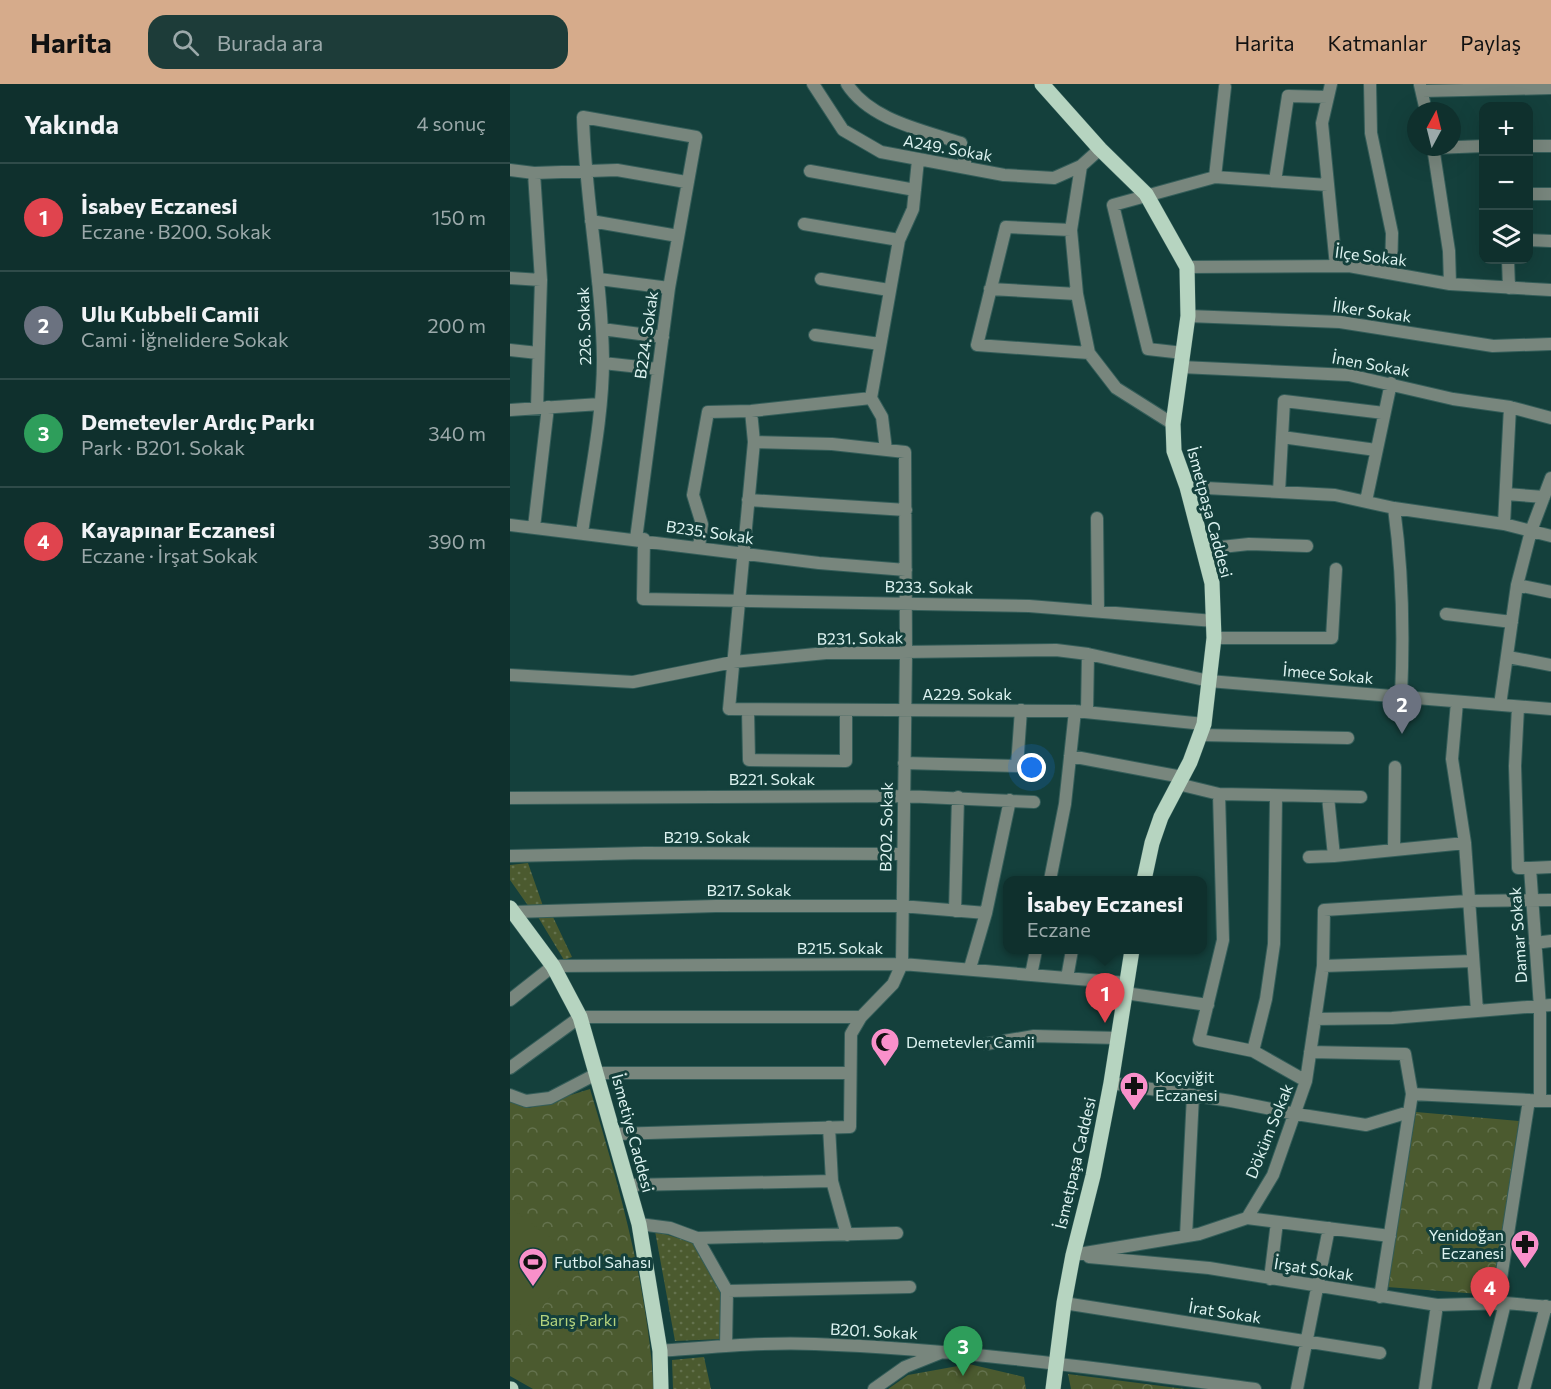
<!DOCTYPE html>
<html lang="tr">
<head>
<meta charset="utf-8">
<style>
  :root { --surface:#0f302d; --page:#1d3c39; --text:#f1f3f6; --muted:#9ba9aa; --line:#2f4b49; --accent:#d6ab8b }
  body { margin:0; font-family:Commissioner,sans-serif; background:var(--page); color:var(--text) }
  .controls { position:absolute; right:18px; top:18px; display:grid; overflow:hidden; border-radius:12px; box-shadow:0 6px 24px #0002 }
  .controls button { width:54px; height:54px; display:grid; place-items:center; padding:0; border:0; border-bottom:2px solid var(--line); background:var(--surface); color:var(--text); font:30px sans-serif }
  .compass { position:absolute; left:897px; top:18px; width:54px; height:54px; border-radius:50%; background:var(--surface); box-shadow:0 6px 24px #0002; rotate:7deg }
  .you { position:absolute; left:522px; top:684px; width:21px; height:21px; margin:-15px; border:4px solid #fff; border-radius:50%; background:#1a73e8; box-shadow:0 0 0 9px #1a73e833 }
  .badge { display:grid; place-items:center; width:39px; height:39px; border-radius:50%; background:var(--accent); color:#fff; font-size:20px; font-weight:700 }
  .pin { position:absolute; translate:-50% -50px; filter:drop-shadow(0 2px 3px #0008) }
  .pin::after { content:''; position:absolute; top:32px; width:21px; height:18px; background:inherit; clip-path:polygon(0 0,100% 0,50% 100%) }
  .popup { position:absolute; left:493px; top:792px; width:204px; height:78px; box-sizing:border-box; display:grid; place-content:center; border-radius:12px; background:var(--surface); filter:drop-shadow(0 2px 4px #0005); font-size:20px; white-space:nowrap; color:var(--muted) }
  .popup b { font-size:22px; color:var(--text) }
  .popup::after { content:''; position:absolute; left:50%; top:100%; margin-left:-12px; border:12px solid transparent; border-top-color:var(--surface) }
  .list { margin:0; padding:0; list-style:none }
  h2 { display:flex; justify-content:space-between; align-items:center; height:78px; margin:0; padding:0 24px; font-size:26px }
  h2 small { font-size:20px; font-weight:400; color:var(--muted) }
  .list li { display:grid; grid-template-columns:39px 1fr auto; gap:18px; align-items:center; box-sizing:border-box; height:108px; padding:0 24px; border-top:2px solid var(--line) }
  .list b { display:block; font-size:22px; white-space:nowrap }
  .list p { margin:0; font-size:20px; white-space:nowrap; color:var(--muted) }
  .list em { font-size:20px; font-style:normal; color:var(--muted) }
  .icon { flex:none; width:33px; height:33px; fill:none; stroke:currentColor; stroke-width:2; stroke-linecap:round; stroke-linejoin:round }
  .map { position:relative; flex:none; width:1041px; height:1305px; overflow:hidden }
  header { display:flex; align-items:center; gap:36px; box-sizing:border-box; height:84px; padding:0 30px; background:var(--accent); color:#111 }
  header strong { font-size:28px }
  nav { display:flex; gap:33px; margin-inline-start:auto; font-size:21px }
  .search { width:420px; height:54px; background:var(--page); display:flex; align-items:center; gap:15px; box-sizing:border-box; padding:0 21px; border-radius:18px; color:var(--muted); font-size:22px }
  main { display:flex }
  aside { flex:1; background:var(--surface) }
  .map>svg:first-child { display:block }
  .grass { fill:url(#grass-dots) }
  .forest { fill:url(#forest-crowns) }
  .pitch { fill:#4b5a2f }
  .lines { fill:none; stroke-linecap:round; stroke-linejoin:round }
  .minor-casing { stroke:#345d59; stroke-width:14 }
  .major-casing { stroke:#345d59; stroke-width:16 }
  .minor { stroke:#78867d; stroke-width:12 }
  .major { stroke:#b6d4c0; stroke-width:15 }
  .labels { text-anchor:middle; stroke-width:6; stroke-linejoin:round; paint-order:stroke }
  .street-label { font-size:16px; fill:#ddf3f1; stroke:#14403c }
  .poi-label { font-size:16px; fill:#ddf3f1; stroke:#14403c; text-anchor:start }
  .park-label { font-size:16px; fill:#b3d27d; stroke:#14403c }
</style>
</head>
<body>
<header>
<strong>Harita</strong>
<div class="search"><svg class="icon" aria-label="search" viewBox="0 0 24 24"><circle cx="10" cy="10" r="6"/><path d="M15 15l6 6"/></svg>Burada ara</div>
<nav><a>Harita</a><a>Katmanlar</a><a>Paylaş</a></nav>
</header>
<main>
<aside>
<h2>Yakında<small>4 sonuç</small></h2>
<ul class="list">
<li><span class="badge" style="background:#e0444e">1</span><div><b>İsabey Eczanesi</b><p>Eczane · B200. Sokak</p></div><em>150 m</em></li>
<li><span class="badge" style="background:#6b7280">2</span><div><b>Ulu Kubbeli Camii</b><p>Cami · İğnelidere Sokak</p></div><em>200 m</em></li>
<li><span class="badge" style="background:#2e9e5b">3</span><div><b>Demetevler Ardıç Parkı</b><p>Park · B201. Sokak</p></div><em>340 m</em></li>
<li><span class="badge" style="background:#e0444e">4</span><div><b>Kayapınar Eczanesi</b><p>Eczane · İrşat Sokak</p></div><em>390 m</em></li>
</ul>
</aside>
<div class="map">
<svg width="1041" height="1305" viewBox="0 0 1041 1305">
  <defs>
    <pattern id="grass-dots" width="8" height="8" patternUnits="userSpaceOnUse" patternTransform="scale(1.5)"><rect width="8" height="8" fill="#4b5a2f"/><path d="M2 2h.1M6 6h.1" fill="none" stroke="#64724e" stroke-width="1.8" stroke-linecap="round"/></pattern>
    <pattern id="forest-crowns" width="20" height="18" patternUnits="userSpaceOnUse" patternTransform="scale(1.5)"><rect width="20" height="18" fill="#4b5a2f"/><path d="M2 6a3 3 0 1 1 6 0M12 15a3 3 0 1 1 6 0" fill="none" stroke="#64724e"/></pattern>
  </defs>
  <rect width="100%" height="100%" fill="#14403c"/>
  <path class="grass" d="M18,779L33,822L19,823L0,796V781Z
    M28,833H43L62,873L54,876Z
    M145,1147L184,1159L210,1208L212,1255L165,1257Z
    M194,1273L201,1305H163L162,1276Z"/>
  <path class="forest" d="M80,1005C110,1105 137,1201 144,1305H23L0,1292V1015L19,1024Z
    M906,1028L1009,1037L983,1211L877,1203Z
    M459,1280L514,1293L516,1305H378L398,1291Z
    M558,1290L675,1305H561Z"/>
  <path class="pitch" d="M0,1123L68,1175L16,1245L0,1232Z"/>
  <g class="lines">
    <g class="minor-casing">
      <path id="minor" d="M303,0L333,46L371,68L494,91L544,94L571,82L590,65
        M337,0C360,36 412,46 451,59L456,83
        M821,0L812,39L826,182
        M860,0L861,49L882,149L881,189
        M910,1L916,27
        M912,7L1041,4
        M1018,62H1041
        M923,63L939,167L940,200
        M923,64L974,62
        M571,82L561,146L567,210L579,269L606,304L663,340
        M0,86L24,89L107,86L176,98
        M300,87L405,106
        M24,89L31,196L27,324
        M705,93L715,3
        M765,97L778,12L818,13
        M1018,110H1041
        M81,137L168,152
        M294,140L389,156
        M561,146L496,143L467,261L579,269
        M1018,156L1041,157
        M998,176L999,204
        M677,183L839,182L940,200L1041,206
        M0,194L31,196
        M89,195L159,204
        M311,195L379,206
        M480,205L567,210
        M678,232L830,238L983,262L1041,260
        M92,245L153,253
        M305,251L370,260
        M0,266L28,269
        M673,269L638,265L603,121L705,93L818,101
        M93,279L148,285
        M671,283L839,291L943,315L1000,323L1041,334
        M361,314L389,156L403,125L408,76
        M361,314L372,333L376,366
        M0,326L90,320
        M241,327L244,358L219,625L565,627L694,640
        M772,353L866,366
        M677,403L825,411L884,424L994,440L1041,452
        M769,408L774,317L874,329
        M996,410L1034,413
        M238,416L396,426
        M856,417L881,299
        M884,424C893,489 894,548 891,613
        M587,434L588,527
        M994,440L1000,323
        M0,441L309,479L396,486
        M24,443L38,323
        M72,449C80,392 93,333 93,276C92,194 75,115 73,33L186,53L159,204L126,455
        M134,455L133,515L519,522L704,537
        M189,463L192,440L183,411L198,328L241,327L361,314
        M693,465L739,460L797,462
        M1007,501L1041,508
        M936,530L1002,538
        M704,554H822L826,485
        M998,573L1041,581
        M0,591L123,598L223,578L316,569L546,566L578,570L699,597L1041,625
        M947,618L942,675L955,759L967,927
        M990,621L1007,501L1021,447L1041,394
        M1008,623L1005,682L1008,784H1020L1030,923V1016
        M238,626L239,676L336,677V626
        M577,628L578,570
        M691,651L838,654
        M560,672L672,693
        M394,679L507,682L511,626
        M668,700L709,710L851,713
        M709,710L713,856L689,956L743,967L796,997
        M818,713L824,772L955,759
        M0,714L393,712L524,718
        M884,764L885,683
        M0,772L135,769L393,770
        M799,773L824,772
        M1020,784L1041,783
        M540,796L555,720L565,627
        M445,827L448,713
        M3,828L206,822H391L476,829
        M1025,859L1041,857
        M813,882L962,877
        M460,884L476,829L500,716
        M521,891L526,866
        M557,894L562,866
        M615,909L698,921
        M0,916L43,882L392,880L616,899
        M805,935L882,934L1041,921
        M476,960L524,952L609,954
        M743,967L756,915L764,860L766,713
        M800,968L895,970L902,1010L870,1213
        M0,984L70,933H351
        M601,999L721,1017L786,1030L856,1041L899,1028
        M902,1010L1041,1017
        M0,1011L16,1017L40,1014L88,989H339
        M319,1043L322,1097L337,1151
        M105,1050L340,1043L341,950L351,933L383,900L392,880L396,570L395,368L322,360L244,358
        M119,1101L322,1097
        M737,1134L880,1152
        M129,1140L160,1144L187,1154L217,1207L216,1262
        M676,1152L683,1011
        M187,1154L387,1149
        M563,1171L689,1150L737,1134L763,1091L796,997L813,882L814,826L958,817L1041,816
        M579,1173L699,1184L927,1221L995,1219L1041,1223
        M760,1195L767,1138
        M217,1207L400,1203
        M554,1219L870,1269
        M987,1220L1019,1016
        M150,1267C201,1263 253,1258 305,1260C452,1265 599,1286 745,1305
        M364,1305L395,1283L430,1269
        M787,1305L819,1144
        M915,1305L927,1221
        M974,1305L995,1219
        M1014,1305L1036,1222"/>
    </g>
    <g class="major-casing">
      <path id="major" d="M532,0L590,65L636,110L677,183L678,232L663,340L664,367L677,403L702,499L704,554L694,640L680,678L651,733L642,759L634,796
        M0,824L43,882L70,933L129,1140L150,1267L151,1305
        M0,1305H1
        M543,1305L554,1219L563,1171L583,1092L601,999L622,866"/>
    </g>
    <use href="#minor" class="minor"/>
    <use href="#major" class="major"/>
  </g>
  <defs>
    <g id="mosque-pin" transform="scale(1.5)"><path d="M0 17L-7.5 6A9.5 9.5 0 1 1 7.5 6Z" fill="#f990ca" stroke="#14403c"/><path d="M3.5-4.9A6 6 0 1 0 3.5 4.9A5 5 0 1 1 3.5-4.9Z" fill="#111"/></g>
    <g id="pharmacy-pin" transform="scale(1.5)"><path d="M0 17L-7.5 6A9.5 9.5 0 1 1 7.5 6Z" fill="#f990ca" stroke="#14403c"/><path d="M-2-6h4v4h4v4h-4v4h-4v-4h-4v-4h4Z" fill="#111"/></g>
    <g id="stadium-pin" transform="scale(1.5)"><path d="M0 17L-7.5 6A9.5 9.5 0 1 1 7.5 6Z" fill="#f990ca" stroke="#14403c"/><path d="M0-5a6.5 5 0 1 0 0 10a6.5 5 0 1 0 0-10ZM-3.5-1.8h7v3.6h-7Z" fill="#111"/></g>
  </defs>
  <g fill-rule="evenodd">
    <use href="#mosque-pin" x="375" y="958"/>
    <use href="#pharmacy-pin" x="624" y="1002"/>
    <use href="#pharmacy-pin" x="1015" y="1160"/>
    <use href="#stadium-pin" x="23" y="1178"/>
  </g>
  <g class="labels">
    <g class="street-label">
      <text transform="translate(438 64) rotate(10)" y="6">A249. Sokak</text>
      <text transform="translate(861 172) rotate(7)" y="6">İlçe Sokak</text>
      <text transform="translate(862 227) rotate(8)" y="6">İlker Sokak</text>
      <text transform="translate(74 242) rotate(-92)" y="6">226. Sokak</text>
      <text transform="translate(136 251) rotate(-82)" y="6">B224. Sokak</text>
      <text transform="translate(861 280) rotate(10)" y="6">İnen Sokak</text>
      <text transform="translate(700 428) rotate(75)" y="6">İsmetpaşa Caddesi</text>
      <text transform="translate(200 448) rotate(8)" y="6">B235. Sokak</text>
      <text transform="translate(419 503) rotate(1)" y="6">B233. Sokak</text>
      <text transform="translate(350 554) rotate(-1)" y="6">B231. Sokak</text>
      <text transform="translate(818 590) rotate(5)" y="6">İmece Sokak</text>
      <text x="457" y="616">A229. Sokak</text>
      <text x="262" y="701">B221. Sokak</text>
      <text transform="translate(376 743) rotate(-89)" y="6">B202. Sokak</text>
      <text x="197" y="759">B219. Sokak</text>
      <text x="239" y="812">B217. Sokak</text>
      <text transform="translate(1008 851) rotate(-94)" y="6">Damar Sokak</text>
      <text x="330" y="870">B215. Sokak</text>
      <text transform="translate(759 1047) rotate(-68)" y="6">Döküm Sokak</text>
      <text transform="translate(123 1049) rotate(75)" y="6">İsmetiye Caddesi</text>
      <text transform="translate(565 1079) rotate(-77)" y="6">İsmetpaşa Caddesi</text>
      <text transform="translate(804 1185) rotate(9)" y="6">İrşat Sokak</text>
      <text transform="translate(715 1228) rotate(9)" y="6">İrat Sokak</text>
      <text transform="translate(364 1247) rotate(3)" y="6">B201. Sokak</text>
    </g>
    <g class="poi-label">
      <text x="396" y="964">Demetevler Camii</text>
      <text x="645" y="999">Koçyiğit<tspan x="645" dy="18">Eczanesi</tspan></text>
      <text x="994" y="1157" text-anchor="end">Yenidoğan<tspan x="994" dy="18">Eczanesi</tspan></text>
      <text x="44" y="1184">Futbol Sahası</text>
    </g>
    <g class="park-label">
      <text x="68" y="1242">Barış Parkı</text>
    </g>
  </g>
</svg>
<div class="controls">
<button>+</button>
<button>−</button>
<button><svg class="icon" aria-label="layers" viewBox="0 0 24 24"><path d="M12 4l9 5-9 5-9-5zM3 14l9 5 9-5"/></svg></button>
</div>
<svg class="compass" viewBox="-18 -18 36 36"><path d="M0-13l5 13h-10z" fill="#e53935"/><path d="M0 13l5-13h-10z" fill="#9ba9aa"/></svg>
<div class="you"></div>
<div class="pin badge" style="left:595px;top:939px;background:#e0444e">1</div>
<div class="popup"><b>İsabey Eczanesi</b>Eczane</div>
<div class="pin badge" style="left:892px;top:650px;background:#6b7280">2</div>
<div class="pin badge" style="left:453px;top:1292px;background:#2e9e5b">3</div>
<div class="pin badge" style="left:980px;top:1233px;background:#e0444e">4</div>
</div>
</main>
</body>
</html>
